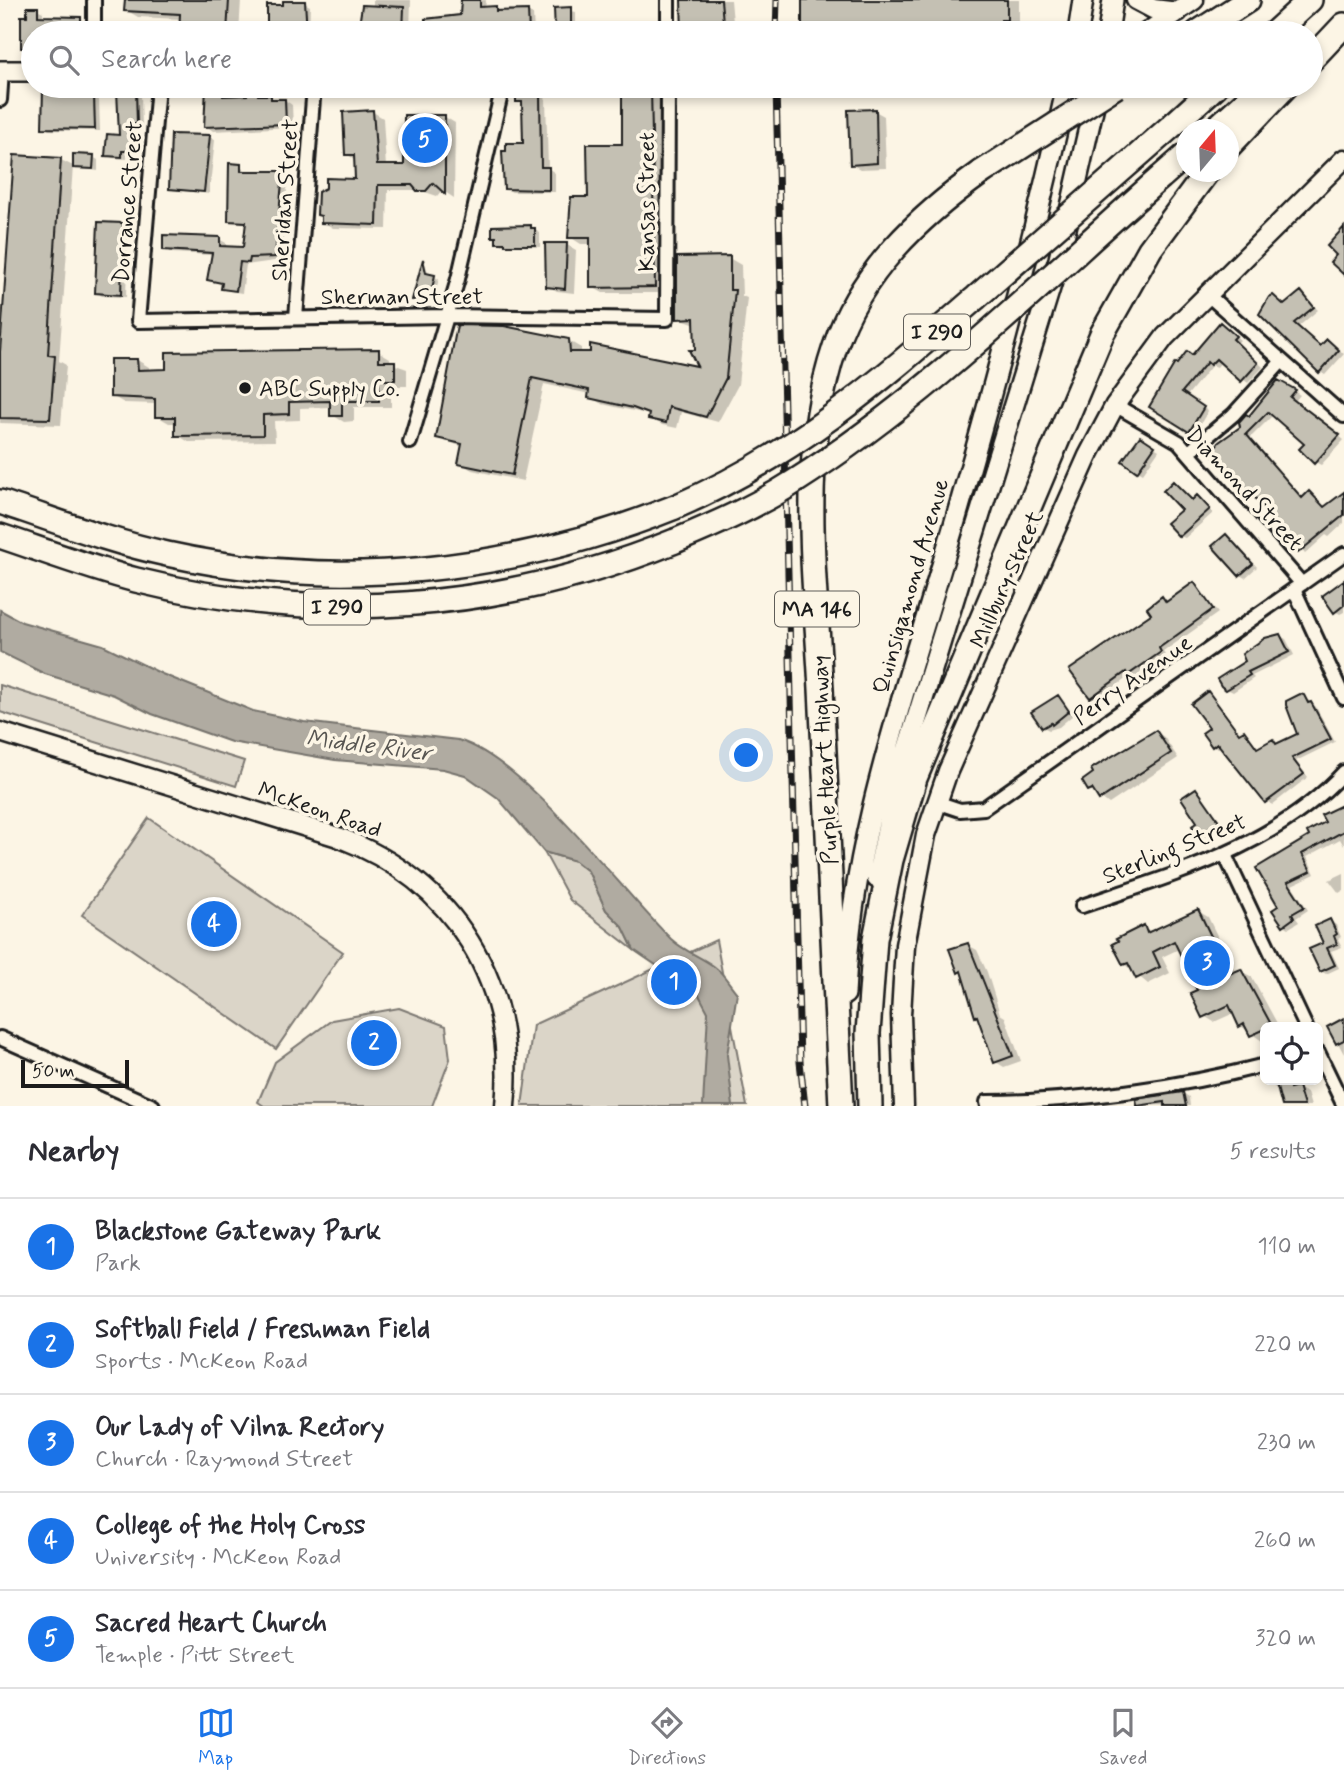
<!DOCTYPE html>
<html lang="en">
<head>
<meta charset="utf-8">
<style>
  :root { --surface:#fff; --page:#f2f2f3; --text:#2b2b33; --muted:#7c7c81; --line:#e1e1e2; --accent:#1a73e8 }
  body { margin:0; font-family:Mynerve,sans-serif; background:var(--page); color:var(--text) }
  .controls { position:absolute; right:21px; bottom:21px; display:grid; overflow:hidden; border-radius:10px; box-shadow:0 4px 10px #0003 }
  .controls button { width:63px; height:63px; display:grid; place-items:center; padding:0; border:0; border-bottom:2px solid var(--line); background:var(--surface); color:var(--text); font:35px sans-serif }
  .compass { position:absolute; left:1176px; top:119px; width:63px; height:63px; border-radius:50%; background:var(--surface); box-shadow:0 4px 10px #0003; rotate:19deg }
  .scale { position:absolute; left:21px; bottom:18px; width:108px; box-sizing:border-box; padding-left:7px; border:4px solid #1c1c1c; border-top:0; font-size:19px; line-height:24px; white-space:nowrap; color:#1c1c1c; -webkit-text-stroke:5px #fcf5e5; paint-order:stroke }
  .you { position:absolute; left:747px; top:756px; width:24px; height:24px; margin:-18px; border:5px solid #fff; border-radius:50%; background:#1a73e8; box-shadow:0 0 0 10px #1a73e833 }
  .badge { display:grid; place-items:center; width:46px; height:46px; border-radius:50%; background:var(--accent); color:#fff; font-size:23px; font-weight:700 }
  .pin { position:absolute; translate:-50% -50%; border:4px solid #fff; box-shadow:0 2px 7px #0006 }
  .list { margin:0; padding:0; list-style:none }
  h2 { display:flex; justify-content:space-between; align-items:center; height:91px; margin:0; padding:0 28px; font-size:30px }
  h2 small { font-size:23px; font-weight:400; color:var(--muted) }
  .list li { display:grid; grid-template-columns:46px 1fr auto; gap:21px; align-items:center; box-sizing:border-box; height:98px; padding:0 28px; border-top:2px solid var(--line) }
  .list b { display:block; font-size:26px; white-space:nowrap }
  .list p { margin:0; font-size:23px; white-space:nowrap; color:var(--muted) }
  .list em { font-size:23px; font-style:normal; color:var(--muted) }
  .icon { flex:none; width:38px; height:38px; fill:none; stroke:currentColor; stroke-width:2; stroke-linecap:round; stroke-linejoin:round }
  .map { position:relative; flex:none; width:1344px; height:1106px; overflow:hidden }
  .search { position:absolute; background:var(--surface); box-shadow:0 4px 10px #0003; left:21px; right:21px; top:21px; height:77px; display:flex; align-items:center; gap:18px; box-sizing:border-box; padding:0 24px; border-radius:38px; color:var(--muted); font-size:26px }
  .sheet { height:581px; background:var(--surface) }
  nav { display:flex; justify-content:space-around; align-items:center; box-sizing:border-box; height:98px; border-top:2px solid var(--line); background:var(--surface); font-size:19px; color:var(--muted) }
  nav a { display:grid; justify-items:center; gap:4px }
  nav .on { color:var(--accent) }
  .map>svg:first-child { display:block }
  .green { fill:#dbd5c8; stroke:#7c7872; stroke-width:2 }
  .water { fill:#b0aba1; stroke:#75726c; stroke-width:2 }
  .shadow { fill:#0003 }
  .building { fill:#c4c0b3; stroke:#1c1c1c; stroke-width:2 }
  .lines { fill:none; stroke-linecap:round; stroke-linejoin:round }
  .street-casing { stroke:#1c1c1c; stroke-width:18 }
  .secondary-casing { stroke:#1c1c1c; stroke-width:23 }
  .primary-casing { stroke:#1c1c1c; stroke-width:24 }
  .highway-casing { stroke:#1c1c1c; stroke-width:28 }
  .street { stroke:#fcf5e5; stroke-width:12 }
  .secondary { stroke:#fcf5e5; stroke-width:18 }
  .primary { stroke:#fcf5e5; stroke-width:19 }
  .highway { stroke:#fcf5e5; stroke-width:23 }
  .rail-casing { stroke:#1c1c1c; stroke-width:7 }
  .rail { stroke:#fcf5e5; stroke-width:4.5; stroke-dasharray:13; stroke-linecap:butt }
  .highway-bridge-casing { stroke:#1c1c1c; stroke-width:28; stroke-linecap:butt }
  .highway-bridge { stroke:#fcf5e5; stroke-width:23 }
  .poi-dot { fill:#1c1c1c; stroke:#fcf5e5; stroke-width:2.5 }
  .labels { text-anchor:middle; stroke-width:7; stroke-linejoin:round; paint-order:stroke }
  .shield { fill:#fcf5e5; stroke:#5f5d58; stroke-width:2 }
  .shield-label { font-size:21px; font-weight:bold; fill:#1c1c1c }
  .street-label { font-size:23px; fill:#1c1c1c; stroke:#fcf5e5 }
  .poi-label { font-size:23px; fill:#1c1c1c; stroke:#fcf5e5; text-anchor:start }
  .water-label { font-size:24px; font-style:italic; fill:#575551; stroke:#fcf5e5 }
</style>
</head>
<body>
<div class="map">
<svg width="1344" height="1106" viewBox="0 0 1344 1106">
  <rect width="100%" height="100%" fill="#fcf5e5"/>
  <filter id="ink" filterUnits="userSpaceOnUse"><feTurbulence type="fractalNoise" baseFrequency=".0143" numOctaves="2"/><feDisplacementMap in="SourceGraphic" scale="14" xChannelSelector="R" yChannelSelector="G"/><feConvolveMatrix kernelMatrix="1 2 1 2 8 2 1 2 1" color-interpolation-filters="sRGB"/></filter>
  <g filter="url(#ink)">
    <path class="green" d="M0,685L244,761L236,786L0,712Z
      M149,818L343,952L276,1049L82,915Z
      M544,852L575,861L588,871L606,910L623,927L634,950L570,900Z
      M716,940L747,1106H522L533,1025Z
      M399,1008L446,1026L450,1059L432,1106H264L258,1102L275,1062L332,1020Z"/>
    <path class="water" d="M0,610L22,622L103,645L162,674L253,711L304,722L458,740C524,759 619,888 671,939C685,952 702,957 716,968C724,974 730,985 737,993L727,1055L733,1106H703L708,1012L699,995L670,986L663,970L634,950L623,927L606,910L588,871L575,861L544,852L498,798L465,775L443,769L335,760L231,742L152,714L114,695L45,674L0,652Z"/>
    <path class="shadow" d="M127,0H241L239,33H180L181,19L138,17L126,10Z
      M373,0H411L410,33H359L360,21L373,7Z
      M463,0H486L485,9L528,11L533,15L534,33H426V20L462,17Z
      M684,0H731L734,33H686Z
      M803,0H1019V26H1012V33H803Z
      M304,3L310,6L309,33H267L268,7Z
      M37,9L43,12V18L80,19L86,22V33H33V50H28L22,47L28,18Z
      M556,9L576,12V33H556Z
      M85,86L91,87L99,100L100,131L49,130L44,127L63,92L81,91Z
      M623,86H652L663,92L666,293H603L592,287L591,244H581L570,237L590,198L624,146Z
      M535,88L546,99L548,168L555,173V192H512L505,188L525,144L524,105L518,101Z
      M223,90L230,97H248L258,93L265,98L285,100L292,105L293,127L213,131L206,126Z
      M135,91L141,95L142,126H139L137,154L127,153V159L113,158L107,155L121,137Z
      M875,111L884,116L886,168L860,169L851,164Z
      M373,112L383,118L386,167H405L445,117L455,123L454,198L442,190L437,196L419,190H388L387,229L333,228L323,222L357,181L356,160L346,154Z
      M210,137L215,140L209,194L170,188Z
      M93,157L98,160V171L74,167Z
      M61,160L73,166L59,361L66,365L61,425L0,423V353Z
      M241,166L247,172L282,173L288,176L281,260L246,265L242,293L230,291L223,288L224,285L209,279L214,255L171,253L165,249L219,239L226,243V248L245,249L247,224L230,220Z
      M123,224L128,227L126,297L102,296L97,292Z
      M530,227L540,233V247L503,245L498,242Z
      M567,245L576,250L574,293L557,291L548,286Z
      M729,258L741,265L742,296L747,298L738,385L718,422L681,412L677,428L662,425L647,414L602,404L590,397V394L544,384L523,481L472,470L460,463L463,447L438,438L569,341L581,348V354L700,368L696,324L679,318Z
      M424,261L429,275L439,279L436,290L430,289L431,301L417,302L414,299Z
      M1301,294L1318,310L1298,327L1322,348L1333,344L1344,354L1325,375L1320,372L1273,297L1286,306Z
      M1226,328L1240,340L1237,343L1263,367L1248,383L1221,362L1217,367L1212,365L1186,397L1208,411L1195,433L1152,406L1193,357Z
      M378,351L390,358V363L407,369V386H391V407H354V421L344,422L332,415V407L300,408V420L274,421L275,441L189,442L177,435V423H169L157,416V404L124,403L112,396L137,360L149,367V371Z
      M1279,382L1300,395L1295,401L1344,440L1321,465L1315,462L1306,443L1273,415L1250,438L1304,499L1309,494L1326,508L1344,492V523L1329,537L1326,535L1305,554L1232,468L1225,466L1242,428Z
      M1140,438L1159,450L1143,473L1138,470Z
      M1173,483L1193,501L1197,498L1202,500L1213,513L1185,538L1180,536L1184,510Z
      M1227,536L1257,567L1245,578L1240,575Z
      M1344,583V612L1340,614L1335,611Z
      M1194,584L1218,613L1163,652L1165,655L1135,677L1131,675L1097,700L1092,697L1163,599L1169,602Z
      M1280,636L1286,639L1294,655L1252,676L1254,678L1233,692L1227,689Z
      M1208,693L1241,734L1249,735L1259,749L1273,741L1279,745L1299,735L1290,716L1303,696L1316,707L1335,742L1296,761L1308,777L1272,805L1222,746L1218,748L1213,745Z
      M1058,697L1073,715L1059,727L1049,730L1043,727Z
      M1156,732L1164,737L1178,758L1109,804L1090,790Z
      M1196,790L1223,824L1205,837L1200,834Z
      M1344,805V846L1340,839L1307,857L1315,874L1292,885L1308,910L1296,918L1299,922L1289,928L1284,925L1280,907L1259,868L1312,837Z
      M1344,873V890L1339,893L1329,880Z
      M1198,911L1208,917L1235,973L1241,971L1252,977L1279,1027H1265V1040L1262,1041L1241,1026L1234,1013L1214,1022L1204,1016L1199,991L1179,949L1162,957L1170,973L1148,984L1124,964L1144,927L1153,933Z
      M1330,921L1336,925L1341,937L1338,939L1342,947L1331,951L1339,968L1326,974L1321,971Z
      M968,945L977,950L987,972L1000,1014L1005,1017L1021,1061L1004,1067L996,1062L963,974L959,971Z
      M1344,1020V1054L1330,1028Z
      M1272,1080H1294L1297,1088L1307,1093L1311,1106H1284L1279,1090L1274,1087Z
      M1183,1093L1189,1097L1190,1106L1139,1105Z"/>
    <path class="building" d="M125,0H229L227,33H179L180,14L124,11Z
      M461,0H480V7L496,6V11L528,10L529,33H425V19L460,15Z
      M681,0H721L724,33H682Z
      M802,0H1007V20H1001V33H802Z
      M283,1H305L307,33H267V5H283Z
      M362,5L404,7L403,33H358Z
      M27,7H38V16L81,17V33H33V48H21V16H27Z
      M571,7V33H555L554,8Z
      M56,86L62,90L88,86L94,95L95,129L42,128L43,89Z
      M218,86L223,89V96L247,95V91H258V95H271V99H285L286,124L204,127L206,87Z
      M535,86V93H540L541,167H549V190L504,189L502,151H506V143H523L522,102H516V87Z
      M622,86H651L655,287L590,288V238H568L571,197H588L587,144H622Z
      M117,90H136L137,124H134L132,151H122V157L105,156L107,134L119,135Z
      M876,109L877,163L850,165L848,110Z
      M373,110L377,165H404V115H445V194L433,183L426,191H417L412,185H378L377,225L321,223V216L317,215L318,192L326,188V178L355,179L354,155H345L343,112Z
      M171,134L210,135L204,192L169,189Z
      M73,154L94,155L93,169L73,168Z
      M14,155L61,158L48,355L55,356L50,419L0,418V352Z
      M229,163L241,164V171H283L275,257L250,258L249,263L240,262L236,291L221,289L222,283L207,280L212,253L163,250V235L220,237V246L243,247L246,222L228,221Z
      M98,222L123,223L121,295L95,293Z
      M531,225V228H535V245H505V243H496V237H492V226Z
      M1344,227V275L1330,262L1336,255L1327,246Z
      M545,243H567L565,289L546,287Z
      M730,256V290H735L726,378L706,417L669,407L666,423L648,419L649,414L633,408L588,398L589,390L532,378L512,475L458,464L462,444L436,438L457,325L504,326L569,339L570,352H590V344L697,366L689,350H695L694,318L677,319V257Z
      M423,259L426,273L435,275L432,289L427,288V299L412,300Z
      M1301,291L1314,307L1294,323L1320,346L1327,339L1339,350L1319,373L1259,314L1269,297L1273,295L1284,305Z
      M1220,322L1236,336L1233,339L1258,363L1241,382L1216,359L1210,365L1207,362L1182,392L1204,407L1189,432L1149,407L1175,363L1177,364L1187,351L1192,355Z
      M379,349V361H395V380H379V401H342V416H330V401L289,402V414L263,415V435L175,436V417H155V399L110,397V359H137L138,370L166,369V352Z
      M1278,380L1296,390L1290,397L1340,435L1314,464L1299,449L1304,444L1268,412L1246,434L1302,498L1309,491L1324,507L1344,492V515L1298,553L1269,523L1273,519L1246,487L1227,465L1223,468L1211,453L1219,442L1240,427L1239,422L1246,414L1249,416Z
      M1140,436L1155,446L1137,472L1122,461Z
      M1173,481L1192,500L1197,495L1210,509L1179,537L1166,523L1181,510L1163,491Z
      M1226,534L1253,564L1239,576L1212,546Z
      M1344,580V605L1334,613L1322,596Z
      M1194,582L1213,609L1159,648L1161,652L1128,675L1126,672L1090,698L1069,670L1151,614L1147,608L1162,596L1166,602Z
      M1280,634L1289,652L1248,672L1250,675L1226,690L1221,686L1217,679L1245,661L1242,654L1265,638Z
      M1208,691L1239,733L1244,730L1257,748L1273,739L1276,744L1297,734L1286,705V701L1300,694L1304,695L1308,703L1311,702L1331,739L1292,758L1304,774L1265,803L1217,743L1212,747L1202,733L1209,728L1191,704Z
      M1058,695L1069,711L1052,725L1051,723L1042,728L1031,712Z
      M1156,730L1171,753L1099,800L1092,789L1088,791L1082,781L1093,773L1091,769Z
      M1196,788L1219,821L1199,835L1192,826L1197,822L1181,798Z
      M1344,804V831L1302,854L1311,871L1288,882L1304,907L1292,914L1294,918L1283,926L1272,910L1278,906L1256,868L1309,836L1307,832L1325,822L1321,815Z
      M1198,909L1229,974L1241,969L1272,1026L1250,1036L1244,1024L1239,1027L1229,1005L1202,1018L1190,993L1197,990L1174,941L1153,952L1160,967L1136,979L1128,963L1123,965L1112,944L1118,941L1116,939L1144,925L1147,933Z
      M1330,919L1337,934L1334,936L1337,944L1327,948L1335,965L1320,972L1309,949L1323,943L1315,926Z
      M968,943L1013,1056L994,1063L977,1016L975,1017L961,971L958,973L949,949Z
      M1344,1018V1040L1336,1044L1327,1027Z
      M1275,1080H1288L1290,1088L1298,1086L1304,1106H1282Z
      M1183,1092L1186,1106H1165V1102L1137,1106L1136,1099Z"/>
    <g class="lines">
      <g class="street-casing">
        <path id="street" d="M94,0V33
          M668,33V0
          M158,86L138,321L448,316L667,319L668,86
          M0,100L2,71
          M1208,295L1344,416
          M296,318L314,86
          M1115,405L1179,442L1302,584
          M410,442L458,279L503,86
          M1189,452L1233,415L1282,361
          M1294,589L1344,698
          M936,802L960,810L984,808L1344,554
          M1225,855L1306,1027
          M1082,906C1175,874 1275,847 1344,772
          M0,1038L153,1106
          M1318,1052L1344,1106
          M988,1106L987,1102C1074,1102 1181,1087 1265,1065"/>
      </g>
      <g class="secondary-casing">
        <path id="secondary" d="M1136,0L1153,9L1178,12
          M1146,33L1194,0
          M0,732L338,837C454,881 517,982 505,1106
          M904,1106L901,1015L905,945L926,835L948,771L1088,456L1115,405L1165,337L1344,159"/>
      </g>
      <g class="primary-casing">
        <path id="primary" d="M1078,33L1083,0
          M1108,33L1113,0
          M0,71H33
          M877,878L897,783L1059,259L1097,92
          M845,994C851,845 901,704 943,562C990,404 1032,246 1067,86"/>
      </g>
      <g class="highway-casing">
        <path id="highway" d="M1197,33L1248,0
          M1274,33L1310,0
          M1311,60L1344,25
          M1175,123L1216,86
          M1214,130L1263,86
          M1228,147L1286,86
          M1161,177L1186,155
          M0,502C55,520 110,542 167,554C338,592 513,572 675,507
          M0,536C45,551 90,568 136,580C317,625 503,611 675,541
          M841,1106C834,967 828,828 821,689C815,576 798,457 835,347C860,272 919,217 982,172
          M870,1106L868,1033L875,939L891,860L915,778L1102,334L1150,249L1207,172"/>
      </g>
      <use href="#street" class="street"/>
      <use href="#secondary" class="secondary"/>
      <use href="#primary" class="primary"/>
      <use href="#highway" class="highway"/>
      <g class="rail-casing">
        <path id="rail" d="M776,33L777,0
          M776,86L800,1062L805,1106"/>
      </g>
      <use href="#rail" class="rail"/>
      <g class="highway-bridge-casing">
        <path id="highway-bridge" d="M982,172L1116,86
          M675,507C798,454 879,382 979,295C1044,238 1110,180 1175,123
          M675,541C716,524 757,506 794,482C928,397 1042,282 1161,177"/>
      </g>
      <use href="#highway-bridge" class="highway-bridge"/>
    </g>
  </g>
  <circle class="poi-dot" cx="245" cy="388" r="7"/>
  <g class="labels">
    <g class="shield">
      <rect x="904" y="314.5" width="66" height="35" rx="5"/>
      <rect x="304" y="589.5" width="66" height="35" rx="5"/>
      <rect x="775" y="591.5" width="84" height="35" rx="5"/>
    </g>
    <g class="shield-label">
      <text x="937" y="339">I 290</text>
      <text x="337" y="614">I 290</text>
      <text x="817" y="616">MA 146</text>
    </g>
    <g class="street-label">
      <text transform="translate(284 200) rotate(-86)" y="8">Sheridan Street</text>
      <text transform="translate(127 202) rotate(-85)" y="8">Dorrance Street</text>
      <text transform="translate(646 202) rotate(-90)" y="8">Kansas Street</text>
      <text x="402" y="304">Sherman Street</text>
      <text transform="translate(1245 488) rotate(47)" y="8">Diamond Street</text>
      <text transform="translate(1006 579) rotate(-66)" y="8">Millbury Street</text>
      <text transform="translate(910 586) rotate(-74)" y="8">Quinsigamond Avenue</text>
      <text transform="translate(1132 679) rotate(-35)" y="8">Perry Avenue</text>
      <text transform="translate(824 760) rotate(-93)" y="8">Purple Heart Highway</text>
      <text transform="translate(320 809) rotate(19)" y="8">McKeon Road</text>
      <text transform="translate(1174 848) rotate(-22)" y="8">Sterling Street</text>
    </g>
    <g class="poi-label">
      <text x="259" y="396">ABC Supply Co.</text>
    </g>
    <g class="water-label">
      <text transform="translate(369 745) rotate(7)" y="8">Middle River</text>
    </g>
  </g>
</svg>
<div class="controls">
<button><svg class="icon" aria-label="locate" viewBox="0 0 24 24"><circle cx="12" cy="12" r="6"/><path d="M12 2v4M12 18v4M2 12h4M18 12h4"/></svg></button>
</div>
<svg class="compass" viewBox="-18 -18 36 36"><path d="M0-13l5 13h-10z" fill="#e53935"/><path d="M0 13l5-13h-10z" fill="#7c7c81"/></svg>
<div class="scale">50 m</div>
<div class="you"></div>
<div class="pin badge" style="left:674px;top:982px">1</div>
<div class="pin badge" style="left:374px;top:1043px">2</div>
<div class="pin badge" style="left:1207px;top:963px">3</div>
<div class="pin badge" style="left:214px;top:924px">4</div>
<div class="pin badge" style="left:425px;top:140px">5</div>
<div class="search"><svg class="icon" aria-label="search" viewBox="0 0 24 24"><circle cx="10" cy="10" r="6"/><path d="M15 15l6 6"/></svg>Search here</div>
</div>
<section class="sheet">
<h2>Nearby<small>5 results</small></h2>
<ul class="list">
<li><span class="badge">1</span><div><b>Blackstone Gateway Park</b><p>Park</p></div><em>110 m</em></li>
<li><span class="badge">2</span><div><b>Softball Field / Freshman Field</b><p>Sports · McKeon Road</p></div><em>220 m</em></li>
<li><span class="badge">3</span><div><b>Our Lady of Vilna Rectory</b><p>Church · Raymond Street</p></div><em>230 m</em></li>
<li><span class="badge">4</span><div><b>College of the Holy Cross</b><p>University · McKeon Road</p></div><em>260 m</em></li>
<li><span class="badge">5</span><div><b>Sacred Heart Church</b><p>Temple · Pitt Street</p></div><em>320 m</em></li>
</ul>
</section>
<nav>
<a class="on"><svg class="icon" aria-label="map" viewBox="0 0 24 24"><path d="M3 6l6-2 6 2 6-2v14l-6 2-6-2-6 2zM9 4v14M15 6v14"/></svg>Map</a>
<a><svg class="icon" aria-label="directions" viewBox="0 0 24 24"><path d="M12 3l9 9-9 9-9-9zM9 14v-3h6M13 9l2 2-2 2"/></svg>Directions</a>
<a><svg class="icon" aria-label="saved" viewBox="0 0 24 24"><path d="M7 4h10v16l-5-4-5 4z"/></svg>Saved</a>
</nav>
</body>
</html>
